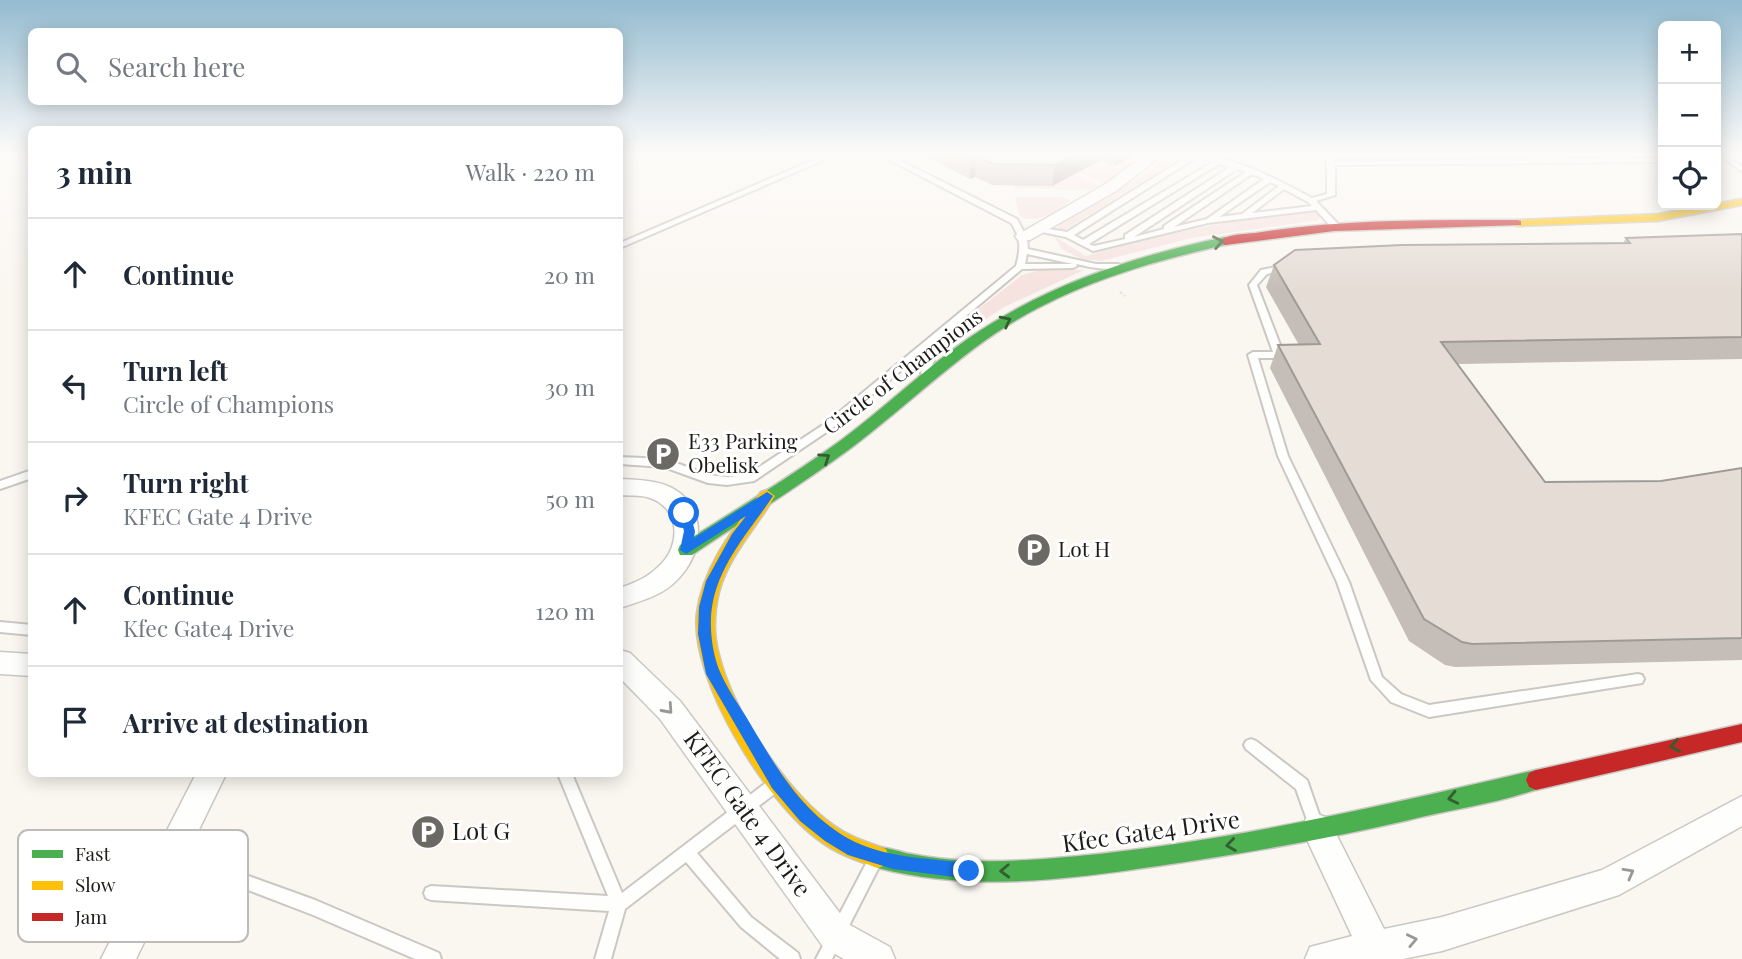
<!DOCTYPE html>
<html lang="en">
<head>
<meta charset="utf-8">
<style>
  :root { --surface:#fff; --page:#f2f2f3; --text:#1f2937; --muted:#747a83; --line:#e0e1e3 }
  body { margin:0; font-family:"Playfair Display",serif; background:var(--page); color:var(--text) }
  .controls { position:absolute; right:21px; top:21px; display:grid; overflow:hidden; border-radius:10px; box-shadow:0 4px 18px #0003 }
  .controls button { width:63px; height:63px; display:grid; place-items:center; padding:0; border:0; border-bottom:2px solid var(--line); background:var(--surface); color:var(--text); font:35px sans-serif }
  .stop { position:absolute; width:21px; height:21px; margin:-16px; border:5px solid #1a73e8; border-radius:50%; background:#fff }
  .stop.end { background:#1a73e8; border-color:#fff; box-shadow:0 2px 7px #0008 }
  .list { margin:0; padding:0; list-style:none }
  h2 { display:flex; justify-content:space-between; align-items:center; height:91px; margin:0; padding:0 28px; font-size:30px }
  h2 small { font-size:23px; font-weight:400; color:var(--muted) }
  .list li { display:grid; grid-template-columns:46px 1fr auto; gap:21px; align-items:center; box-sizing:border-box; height:112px; padding:0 28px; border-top:2px solid var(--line) }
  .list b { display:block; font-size:26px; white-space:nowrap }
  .list p { margin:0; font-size:23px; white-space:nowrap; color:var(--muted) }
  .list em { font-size:23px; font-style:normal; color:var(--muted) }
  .icon { flex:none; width:38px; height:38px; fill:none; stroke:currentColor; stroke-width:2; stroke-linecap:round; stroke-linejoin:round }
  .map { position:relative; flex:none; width:1742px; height:959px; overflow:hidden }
  .search { position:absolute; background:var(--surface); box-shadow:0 4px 18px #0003; left:28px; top:28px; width:595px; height:77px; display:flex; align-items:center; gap:18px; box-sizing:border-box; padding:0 24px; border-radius:10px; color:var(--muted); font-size:26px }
  .panel { position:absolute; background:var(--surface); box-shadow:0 4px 18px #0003; left:28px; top:126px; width:595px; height:651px; border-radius:10px }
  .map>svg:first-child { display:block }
  .green { fill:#f6e2de }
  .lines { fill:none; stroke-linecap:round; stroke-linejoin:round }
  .lane-casing { stroke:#cbc8c3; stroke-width:4 }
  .street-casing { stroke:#cbc8c3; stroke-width:3 }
  .fast-casing { stroke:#cbc8c3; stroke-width:3 }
  .slow-casing { stroke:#cbc8c3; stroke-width:3 }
  .jam-casing { stroke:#cbc8c3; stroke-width:3 }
  .path { stroke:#e3e2e0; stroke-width:2.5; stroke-dasharray:2.5 2.5; stroke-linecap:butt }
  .lane { fill:#fefefd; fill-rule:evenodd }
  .street { fill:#fefefd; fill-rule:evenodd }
  .fast { fill:#4caf50; fill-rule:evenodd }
  .slow { fill:#ffc107; fill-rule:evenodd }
  .jam { fill:#c62828; fill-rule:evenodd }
  .wall { fill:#c5bdb7 }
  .shaded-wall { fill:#a09a95 }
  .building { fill:#e5dcd5; stroke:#a09a95; stroke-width:2 }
  .oneway { stroke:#335e31 }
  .oneway2 { stroke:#999896 }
  .route { fill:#1a73e8 }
  .labels { text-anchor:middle; stroke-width:6; stroke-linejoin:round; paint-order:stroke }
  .street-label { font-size:21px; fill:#1e1c18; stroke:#fff }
  .poi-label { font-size:21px; fill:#1e1c18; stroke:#fff; text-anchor:start }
  .near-street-label { font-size:24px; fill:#1e1c18; stroke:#fff }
  .near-poi-label { font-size:24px; fill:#1e1c18; stroke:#fff; text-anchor:start }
  .key { fill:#fff; stroke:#bcbbba; stroke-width:2 }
  .key-label { font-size:19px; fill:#1e1c18 }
</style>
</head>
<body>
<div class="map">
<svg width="1742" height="959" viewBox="0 0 1742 959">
  <rect width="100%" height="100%" fill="#faf7f1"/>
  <path class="green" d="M1132,155H1147L1128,170L1104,183L1078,172L1101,160Z
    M1169,155L1185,156L1063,231L1058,228L1059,225L1146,173Z
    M1074,174L1100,186L1087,190L1015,188L1014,185Z
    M1015,197H1060L1071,200C1060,210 1033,227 1019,215Z
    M1313,212L1319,216V220L1192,238L1101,261L1081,259L1062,249L1054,236L1086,256C1160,233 1236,219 1313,212Z
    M1043,269L1084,270L1004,307L946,346L952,330L1022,275Z"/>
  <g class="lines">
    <g class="lane-casing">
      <path id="lane" d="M825,155H835L620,248V243Z
        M880,155H889L1017,219L1027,238L1028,249L1096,264H1118L1122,266C1109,272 1090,267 1076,264L1077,266L1073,268L1022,269L942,336L929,375H923L921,373L930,346L834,427L754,481L727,485L708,483L664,467L620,464V457L665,459L709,475L727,477L747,475L826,423L1016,266C1021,249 1021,238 1011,223ZM1027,254L1073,264H1025Z
        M1190,155C1233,155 1274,178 1312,198L1327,194V163L1323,155H1330L1333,161L1663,158V162L1335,165V195L1316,201L1339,225L1340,227L1336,229H1333L1316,210L1208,223L1093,251L1066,237L1037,231L1033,229L1037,227L1067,232ZM1197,157L1213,162L1083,240L1074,235ZM1219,164L1230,167L1125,235V239L1094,246L1089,244ZM1237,169L1246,172L1164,226V229L1134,237ZM1252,174L1264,179L1207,219L1174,227ZM1270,182L1279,186L1242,214L1219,217ZM1284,189L1308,202L1312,206L1252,213Z
        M1720,155H1728L1742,167V172Z
        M1285,265H1288V269L1267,274L1257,285L1284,355L1279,358H1258L1288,456L1349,582L1382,677L1401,694L1429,705L1638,674L1642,675L1644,679L1642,683L1429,717L1391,702L1371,680L1337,582L1278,456L1248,355L1253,352H1273L1249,285L1261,270Z
        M32,470V478L0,489V481Z
        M0,622L32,625V635L0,632Z
        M1251,739L1256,741L1307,780L1322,823L1320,828L1315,830L1310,828L1296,789L1246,749L1244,745L1246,741Z
        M558,774H572L622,893L767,782L772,781L777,782L779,787L777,792L697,853L751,917L798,953L800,959H780L741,927L686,862L625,909L611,959H595L609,911L431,900L426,898L424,893L426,888L431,886L608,896Z
        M874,856L879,858L881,863L832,959H816L869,858Z
        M165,866L243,874L315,900L439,953L441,959H415L313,915L243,888L165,880L160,878L158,873L160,868Z"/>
    </g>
    <g class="street-casing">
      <path id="street" d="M1145,155H1162L1116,191L1030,240H1018L1015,236L1104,185Z
        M620,479C640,480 665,480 681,494C708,518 700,557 677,580C662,596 640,601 620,608V588C634,583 647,578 658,567C682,547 681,506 647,497C639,495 628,496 620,495Z
        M620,650L630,653L680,701L848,924L890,947L895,959H844L824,948L660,719L620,678Z
        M0,652L32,654V676L0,674Z
        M196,774H226L136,959H101Z
        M1742,796V826L1619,895L1442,951L1403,959H1305L1310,947L1352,936L1302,829L1306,818L1317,814L1328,818L1384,929L1442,917L1602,870Z"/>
    </g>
    <g class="fast-casing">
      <path id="fast" d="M1225,237L1231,241L1229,244C1163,259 1099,276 1038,308C968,344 914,401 851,448C800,486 745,519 692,555H680L678,550L680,545C734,511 789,478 840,441C885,408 924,369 969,338C1046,285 1134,256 1225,237Z
        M1536,770L1543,773L1546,780L1543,787C1501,803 1453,809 1409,820C1326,839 1242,854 1158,866C1063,880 972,892 878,868L870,865L867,857L870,849C883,844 898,852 911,854C955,863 1000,862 1044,859C1211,846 1374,808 1536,770Z"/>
    </g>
    <g class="slow-casing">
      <path id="slow" d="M1742,199V205L1658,221L1517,226L1511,223L1517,220L1658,214Z
        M767,490L775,496C756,528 729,555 719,592C714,613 713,634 719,655C733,711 786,791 833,825C849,837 867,842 886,849L889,857L886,865L878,868C858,861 837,854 820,841C767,804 689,679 697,613C703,566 734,528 761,492Z"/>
    </g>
    <g class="jam-casing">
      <path id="jam" d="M1517,220L1521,221V225L1334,231L1225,245L1219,241C1228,234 1244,234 1255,233C1341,219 1430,220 1517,220Z
        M1742,724V742L1536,790L1529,787L1526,780L1529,773L1536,770Z"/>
    </g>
    <path class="path" d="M1120,292L1125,296"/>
    <use href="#lane" class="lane"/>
    <use href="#street" class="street"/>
    <use href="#fast" class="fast"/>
    <use href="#slow" class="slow"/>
    <use href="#jam" class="jam"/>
  </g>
  <path class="wall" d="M926,155H1135L1115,166L1101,160L1052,186L992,185L975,177L970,179L926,157Z
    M1742,234V359L1458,364L1545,482L1661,481L1742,468V660L1455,667L1445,665L1409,641L1270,368L1278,345H1299L1266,287L1274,265L1623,243L1626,238Z"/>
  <path class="shaded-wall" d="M1074,155H1102L1101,160L1052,186L1055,165Z
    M1117,155H1135L1115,166Z
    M976,156L975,177L970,179L971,158Z"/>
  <path class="building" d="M965,155H1074L1055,165L994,164L976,156L971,158Z
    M1742,234V337L1441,342L1545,482L1661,481L1742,468V638L1472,644L1462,642L1424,619L1278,345L1320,344L1274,265L1295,250L1402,245L1630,243L1626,238Z"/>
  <defs><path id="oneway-chevron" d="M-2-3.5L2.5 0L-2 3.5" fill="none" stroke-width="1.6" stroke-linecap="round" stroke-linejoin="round" transform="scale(1.75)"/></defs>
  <g class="oneway">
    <use href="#oneway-chevron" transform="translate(1218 242) rotate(-11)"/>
    <use href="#oneway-chevron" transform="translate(1006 321) rotate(-27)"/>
    <use href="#oneway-chevron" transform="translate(825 458) rotate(-34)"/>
    <use href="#oneway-chevron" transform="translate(1675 746) rotate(169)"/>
    <use href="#oneway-chevron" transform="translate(1453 798) rotate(167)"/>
    <use href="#oneway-chevron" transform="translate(1231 845) rotate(172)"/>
    <use href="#oneway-chevron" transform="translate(1005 871) rotate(178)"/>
  </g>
  <g class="oneway2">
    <use href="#oneway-chevron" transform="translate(668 709) rotate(48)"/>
    <use href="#oneway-chevron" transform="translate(1629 873) rotate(-29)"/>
    <use href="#oneway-chevron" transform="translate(1412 940) rotate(-12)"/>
  </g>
  <linearGradient id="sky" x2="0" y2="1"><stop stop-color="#93bbd0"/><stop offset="0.53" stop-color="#fdfbf9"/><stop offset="1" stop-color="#fdfbf9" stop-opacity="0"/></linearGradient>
  <rect width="1742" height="290" fill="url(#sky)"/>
  <path class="route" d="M767,492L773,496C750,531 719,563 712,607C709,627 712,655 721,674C728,690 739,705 748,720C776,767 803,816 855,842C889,858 932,859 969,863L975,866L977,871L975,877L969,879L893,869L848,855L825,841L800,821L772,788L706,674L698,634L699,607L706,581L732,534L746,516L686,554L680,550L684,531L679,513L684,509L689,510L695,531L694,538Z"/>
  <defs>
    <g id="parking-disc" transform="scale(1.75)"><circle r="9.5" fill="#6b6964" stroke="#fff"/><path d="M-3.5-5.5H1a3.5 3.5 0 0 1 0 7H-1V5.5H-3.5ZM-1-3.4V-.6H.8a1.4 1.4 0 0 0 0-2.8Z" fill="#fff"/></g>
  </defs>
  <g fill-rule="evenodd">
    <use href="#parking-disc" x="663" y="454"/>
    <use href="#parking-disc" x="1034" y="550"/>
    <use href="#parking-disc" x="428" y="832"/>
  </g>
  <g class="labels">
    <g class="street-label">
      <text transform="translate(903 372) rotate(-37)" y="7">Circle of Champions</text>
    </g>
    <g class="poi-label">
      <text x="688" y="449">E33 Parking<tspan x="688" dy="24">Obelisk</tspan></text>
      <text x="1058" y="557">Lot H</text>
    </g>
    <g class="near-street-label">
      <text transform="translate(747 814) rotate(54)" y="8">KFEC Gate 4 Drive</text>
      <text transform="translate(1151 832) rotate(-8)" y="8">Kfec Gate4 Drive</text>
    </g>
    <g class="near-poi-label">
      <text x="452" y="840">Lot G</text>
    </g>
  </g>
  <rect x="18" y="830" width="230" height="112" rx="10" class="key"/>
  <rect x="32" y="850" width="31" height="8" fill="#4caf50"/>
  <rect x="32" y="881" width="31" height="9" fill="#ffc107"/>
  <rect x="32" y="913" width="31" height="8" fill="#c62828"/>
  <g class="key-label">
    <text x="75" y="861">Fast</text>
    <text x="75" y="892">Slow</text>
    <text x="75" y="924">Jam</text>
  </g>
</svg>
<div class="controls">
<button>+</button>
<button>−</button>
<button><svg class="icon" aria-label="locate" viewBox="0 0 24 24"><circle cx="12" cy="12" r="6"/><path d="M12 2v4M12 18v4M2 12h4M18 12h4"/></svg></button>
</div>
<div class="stop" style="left:684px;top:513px"></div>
<div class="stop end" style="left:969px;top:871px"></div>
<div class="search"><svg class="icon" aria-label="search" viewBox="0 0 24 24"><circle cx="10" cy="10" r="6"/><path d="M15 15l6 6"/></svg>Search here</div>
<section class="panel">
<h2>3 min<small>Walk · 220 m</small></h2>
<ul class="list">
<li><svg class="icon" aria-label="ahead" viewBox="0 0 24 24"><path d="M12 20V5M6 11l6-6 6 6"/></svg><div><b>Continue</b></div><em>20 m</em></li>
<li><svg class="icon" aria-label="left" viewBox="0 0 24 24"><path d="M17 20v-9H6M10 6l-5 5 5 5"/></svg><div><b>Turn left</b><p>Circle of Champions</p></div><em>30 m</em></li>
<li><svg class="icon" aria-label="right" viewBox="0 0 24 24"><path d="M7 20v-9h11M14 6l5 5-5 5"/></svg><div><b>Turn right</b><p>KFEC Gate 4 Drive</p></div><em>50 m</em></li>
<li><svg class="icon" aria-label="ahead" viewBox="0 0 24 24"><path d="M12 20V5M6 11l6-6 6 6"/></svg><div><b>Continue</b><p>Kfec Gate4 Drive</p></div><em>120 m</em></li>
<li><svg class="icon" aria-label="arrive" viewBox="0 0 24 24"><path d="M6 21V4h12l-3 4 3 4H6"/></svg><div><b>Arrive at destination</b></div></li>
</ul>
</section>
</div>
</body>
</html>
